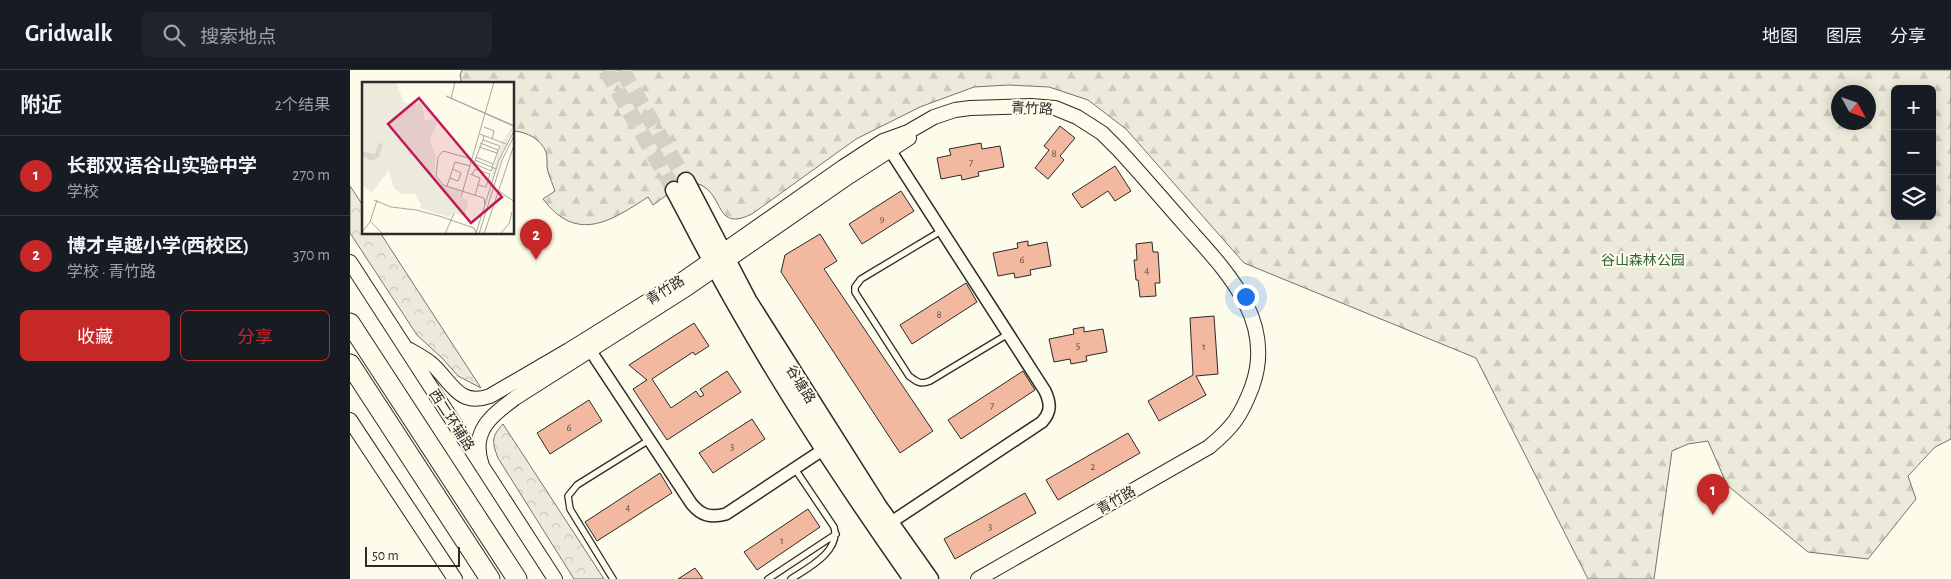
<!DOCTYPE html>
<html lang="zh">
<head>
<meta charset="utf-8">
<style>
  :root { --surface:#171b24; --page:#20242c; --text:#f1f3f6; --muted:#9ea1a6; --line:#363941; --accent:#c62828 }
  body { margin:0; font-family:"Alegreya Sans","Noto Sans SC",sans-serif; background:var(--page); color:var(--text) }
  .controls { position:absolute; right:15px; top:15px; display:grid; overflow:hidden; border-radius:8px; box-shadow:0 2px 12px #0003 }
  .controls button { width:45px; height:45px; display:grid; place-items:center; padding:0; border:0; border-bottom:1px solid var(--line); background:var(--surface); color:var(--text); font:25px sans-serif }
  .compass { position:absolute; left:1481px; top:15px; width:45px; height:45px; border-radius:50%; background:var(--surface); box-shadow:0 2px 12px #0003; rotate:130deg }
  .scale { position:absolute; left:15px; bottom:12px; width:95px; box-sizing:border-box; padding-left:5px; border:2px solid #2b2b2b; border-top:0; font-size:14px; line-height:18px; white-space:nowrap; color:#2b2b2b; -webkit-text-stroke:4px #fdfbea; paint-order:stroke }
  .you { position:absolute; left:895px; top:226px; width:18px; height:18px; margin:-12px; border:4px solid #fff; border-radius:50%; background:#1a73e8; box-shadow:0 0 0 8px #1a73e833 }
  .badge { display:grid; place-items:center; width:32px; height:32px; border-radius:50%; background:var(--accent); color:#fff; font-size:16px; font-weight:700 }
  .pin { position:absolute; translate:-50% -41px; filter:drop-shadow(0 1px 2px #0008) }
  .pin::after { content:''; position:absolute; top:26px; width:18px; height:15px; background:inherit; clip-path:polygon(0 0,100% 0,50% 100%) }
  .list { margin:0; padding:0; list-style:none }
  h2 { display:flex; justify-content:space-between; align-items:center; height:65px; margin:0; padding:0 20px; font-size:21px }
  h2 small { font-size:16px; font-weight:400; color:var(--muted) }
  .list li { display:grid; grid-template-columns:32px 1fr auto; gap:15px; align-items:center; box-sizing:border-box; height:80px; padding:0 20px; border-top:1px solid var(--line) }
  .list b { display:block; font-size:19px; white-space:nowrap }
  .list p { margin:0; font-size:16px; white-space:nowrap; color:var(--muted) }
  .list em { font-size:16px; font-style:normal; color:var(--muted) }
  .actions { display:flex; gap:10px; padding:15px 20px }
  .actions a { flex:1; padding:11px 0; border:1px solid var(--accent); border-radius:8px; text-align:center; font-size:18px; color:var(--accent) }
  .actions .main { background:var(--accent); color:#fff }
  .icon { flex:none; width:28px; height:28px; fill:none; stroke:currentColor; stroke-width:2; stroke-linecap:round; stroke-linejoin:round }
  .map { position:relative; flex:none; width:1601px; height:509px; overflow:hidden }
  header { display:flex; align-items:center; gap:30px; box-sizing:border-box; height:70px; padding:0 25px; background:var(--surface); border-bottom:1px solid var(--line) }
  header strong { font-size:24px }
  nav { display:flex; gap:28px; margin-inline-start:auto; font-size:18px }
  .search { width:350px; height:45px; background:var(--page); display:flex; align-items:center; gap:12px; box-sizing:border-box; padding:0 18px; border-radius:8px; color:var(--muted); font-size:19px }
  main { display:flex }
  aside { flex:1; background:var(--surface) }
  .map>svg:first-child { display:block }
  .forest { fill:url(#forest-firs); stroke:#74746e; fill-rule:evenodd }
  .park { fill:url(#park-crowns); stroke:#74746e }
  .building { fill:#f2b8a0; stroke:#2b2b2b }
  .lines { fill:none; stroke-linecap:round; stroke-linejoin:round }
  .secondary-tunnel { stroke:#d3d1c4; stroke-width:16; stroke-dasharray:16 8; stroke-linecap:butt }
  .service-casing { stroke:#2b2b2b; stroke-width:8 }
  .minor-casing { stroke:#2b2b2b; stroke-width:14 }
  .tertiary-casing { stroke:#2b2b2b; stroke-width:16 }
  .secondary-casing { stroke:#2b2b2b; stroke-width:19 }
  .trunk-casing { stroke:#2b2b2b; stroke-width:21 }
  .service { stroke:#fdfbea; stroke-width:5.5 }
  .minor { stroke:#fdfbea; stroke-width:11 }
  .tertiary { stroke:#fdfbea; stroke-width:14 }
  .secondary { stroke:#fdfbea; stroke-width:16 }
  .trunk { stroke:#fdfbea; stroke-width:19 }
  .labels { text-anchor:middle; stroke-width:4; stroke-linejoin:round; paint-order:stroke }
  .number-label { font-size:11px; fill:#5d4e48 }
  .street-label { font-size:14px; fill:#2b2b2b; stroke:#fdfbea }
  .park-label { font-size:14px; fill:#34623c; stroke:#fdfbea }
  .inset-road { fill:none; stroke:#a9a89e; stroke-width:1 }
  .view { fill:#c2185b; fill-opacity:0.15; stroke:#c2185b; stroke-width:2.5 }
  .inset-edge { fill:none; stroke:#2b2b2b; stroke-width:2.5 }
</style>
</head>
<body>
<header>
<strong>Gridwalk</strong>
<div class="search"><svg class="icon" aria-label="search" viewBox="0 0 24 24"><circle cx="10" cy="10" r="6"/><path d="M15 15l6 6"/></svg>搜索地点</div>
<nav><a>地图</a><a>图层</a><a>分享</a></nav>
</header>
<main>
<aside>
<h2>附近<small>2个结果</small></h2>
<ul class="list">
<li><span class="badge">1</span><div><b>长郡双语谷山实验中学</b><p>学校</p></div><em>270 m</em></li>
<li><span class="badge">2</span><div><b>博才卓越小学(西校区)</b><p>学校 · 青竹路</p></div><em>370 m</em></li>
</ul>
<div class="actions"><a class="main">收藏</a><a>分享</a></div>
</aside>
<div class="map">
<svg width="1601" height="509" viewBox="0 0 1601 509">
  <defs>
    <pattern id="forest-firs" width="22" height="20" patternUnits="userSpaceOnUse" patternTransform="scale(1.25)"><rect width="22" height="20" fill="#ecebdb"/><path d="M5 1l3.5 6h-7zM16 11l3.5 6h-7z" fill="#cbcabc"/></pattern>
    <pattern id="park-crowns" width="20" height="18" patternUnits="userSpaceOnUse" patternTransform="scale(1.25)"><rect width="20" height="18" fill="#ecebdb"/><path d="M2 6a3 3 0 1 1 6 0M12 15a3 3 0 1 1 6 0" fill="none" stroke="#cbcabc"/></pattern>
  </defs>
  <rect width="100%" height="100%" fill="#fdfbea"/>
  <path class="forest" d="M112,0H1601V369L1585,377L1558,406L1566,429L1518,489L1458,482L1377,415L1358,371L1338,374L1322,381L1304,509H1238L1126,288L894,193L776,59L738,30L699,17L659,15L624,17L570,37L506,69L402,144C365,162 375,127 351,115C347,113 340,113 336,111L303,135L298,127C261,151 227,174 193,129L205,121C203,115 200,108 198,102C196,96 198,88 196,82C191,69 177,62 164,61V14H112L110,5ZM1545,19H1582V146H1545ZM1488,22H1518V52H1488Z"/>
  <path class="park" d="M0,116L14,137V164H31L131,318L108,306L93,289L67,265L0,163Z
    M153,354L254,509H224L148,388C142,372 141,367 153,354Z"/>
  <path class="building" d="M710,56L725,68L710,86L714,90L698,109L685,98L699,80L694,76Z
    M631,73L632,79L650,76L654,97L628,102L629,106L612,110L611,105L591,109L587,88L601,85L599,79Z
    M765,96L781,121L765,131L758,121L732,138L722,124Z
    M551,121L564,141L512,174L499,154Z
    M470,164L487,191L474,199L583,361L550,383L431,202L435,185Z
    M678,171V176L697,172L701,196L680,200L681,205L665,208L664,203L648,206L643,183L668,178L667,173Z
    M802,172L803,182H808L810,213H805L806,226L790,227L788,210H786L784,190H787L786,174Z
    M616,213L627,232L562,274L550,255Z
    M864,246L868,304L846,306L856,325L809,351L798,331L843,305L840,248Z
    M344,253L359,276L345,285L343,282L302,309L321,338L346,321L350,327L354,325L350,319L377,301L391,322L317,370L283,319L297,310L279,295Z
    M734,257V262L753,259L757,282L736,286L737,291L721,294L720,289L704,292L699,269L724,264L723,259Z
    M673,301L685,320L611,369L598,350Z
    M239,330L252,351L200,384L187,363Z
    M402,349L415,369L363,403L349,383Z
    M778,363L790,383L708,430L696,410Z
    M310,403L322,423L247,471L235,452Z
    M675,423L686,443L605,489L594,469Z
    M458,439L470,457L407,500L394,482Z
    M345,498L353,509H328Z"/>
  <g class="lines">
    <path class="secondary-tunnel" d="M256,0L324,120
      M272,0L336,111"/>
    <g class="service-casing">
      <path id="service" d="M591,161L511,209L505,217V222L559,306C567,312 570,315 580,311L658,264
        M263,509L220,439L218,426L227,415L299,370
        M418,509L486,464
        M441,509C458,498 491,481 484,457L445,399"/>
    </g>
    <g class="minor-casing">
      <path id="minor" d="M536,74L695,321C701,334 701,342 692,352L540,453
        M236,274L341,433C351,446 361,448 376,444L474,379"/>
    </g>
    <g class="tertiary-casing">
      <path id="tertiary" d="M0,192L205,509
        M56,278C65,283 75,288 83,295C102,313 109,337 140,326L219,280L333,209L493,97L533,71L558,62L584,47L605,40L620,38L681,36L705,38L727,47L752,63L769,80C792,105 814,131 837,157C877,202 926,251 902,317C891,346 883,357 859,377L628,509
        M0,350L105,509
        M132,396C120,362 140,347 165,328L338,218L500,106L559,68"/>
    </g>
    <g class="secondary-casing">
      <path id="secondary" d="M336,111L398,230L529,437L580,509
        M324,120C345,159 365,199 387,237C440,331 500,421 562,509"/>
    </g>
    <g class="trunk-casing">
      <path id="trunk" d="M0,253L167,509
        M0,294L140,509"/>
    </g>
    <use href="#service" class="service"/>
    <use href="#minor" class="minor"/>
    <use href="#tertiary" class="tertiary"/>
    <use href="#secondary" class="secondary"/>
    <use href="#trunk" class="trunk"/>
  </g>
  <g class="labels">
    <g class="number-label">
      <text x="704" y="87">8</text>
      <text x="621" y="96">7</text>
      <text x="532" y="152">9</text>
      <text x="672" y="193">6</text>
      <text x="797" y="204">4</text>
      <text x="589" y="248">8</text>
      <text x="728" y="279">5</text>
      <text x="854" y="280">1</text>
      <text x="642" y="339">7</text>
      <text x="219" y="361">6</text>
      <text x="382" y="380">3</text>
      <text x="743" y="400">2</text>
      <text x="278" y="441">4</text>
      <text x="640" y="460">3</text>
      <text x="432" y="474">1</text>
    </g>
    <g class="street-label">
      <text transform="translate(682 38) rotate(3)" y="5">青竹路</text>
      <text transform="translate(315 220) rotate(-32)" y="5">青竹路</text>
      <text transform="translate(451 314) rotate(58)" y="5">谷塘路</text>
      <text transform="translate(102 350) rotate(57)" y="5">西二环辅路</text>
      <text transform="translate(766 430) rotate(-30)" y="5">青竹路</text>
    </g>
    <g class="park-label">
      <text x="1293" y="195">谷山森林公园</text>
    </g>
  </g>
  <g transform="translate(12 12)">
    <rect width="152" height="152" fill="#fdfbea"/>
    <path d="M0,0H34L42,21L60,22L63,39L78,34L68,57L74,76L72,94L77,102L98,109V115L106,118L103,134L91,131L86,135L58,126L59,122L53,112H40L32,106L27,88L10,110L0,104Z" fill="#ecebdb"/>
    <path d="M150,45L151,47L123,113L140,60Z" fill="#ecebdb"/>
    <path d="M17,61L21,62L17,75L9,79L0,73L2,70L13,72Z" fill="#d8d7c9"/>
    <path class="inset-road" d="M89,17L93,0M153,44L84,14L153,45M122,45L132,49L130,57M118,52L144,62M122,54L121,58L138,64L130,85M121,58L113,78L134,87M118,61L136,68M117,65L135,71M114,75L131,82M110,77L81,69L76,75L74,94L81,103L122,116L123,123M113,78V82L129,89L131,85M108,92L118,96L113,113M110,93L113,87L128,92L124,105L116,103M88,96L96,99L99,91L91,87M85,104L93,80L108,84M135,108L153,120M99,115L132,0M12,118L29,125L54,128L77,134L112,146L114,151M8,139L21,152M0,150L8,140L15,118M114,151L137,78L153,47M83,152L92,131M117,152L140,78L153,52M122,152L153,60M138,152L147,142L150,130"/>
    <path class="view" d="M57,16L140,115L109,141L26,42Z"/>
    <rect width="152" height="152" class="inset-edge"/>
  </g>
</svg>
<div class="controls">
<button>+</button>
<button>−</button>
<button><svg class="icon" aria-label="layers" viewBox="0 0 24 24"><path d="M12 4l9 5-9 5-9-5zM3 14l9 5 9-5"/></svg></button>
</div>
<svg class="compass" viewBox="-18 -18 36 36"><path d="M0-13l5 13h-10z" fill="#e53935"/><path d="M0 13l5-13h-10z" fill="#9ea1a6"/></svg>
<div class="scale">50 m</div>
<div class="you"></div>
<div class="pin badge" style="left:1363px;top:445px">1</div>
<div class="pin badge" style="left:186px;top:190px">2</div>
</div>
</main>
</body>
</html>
